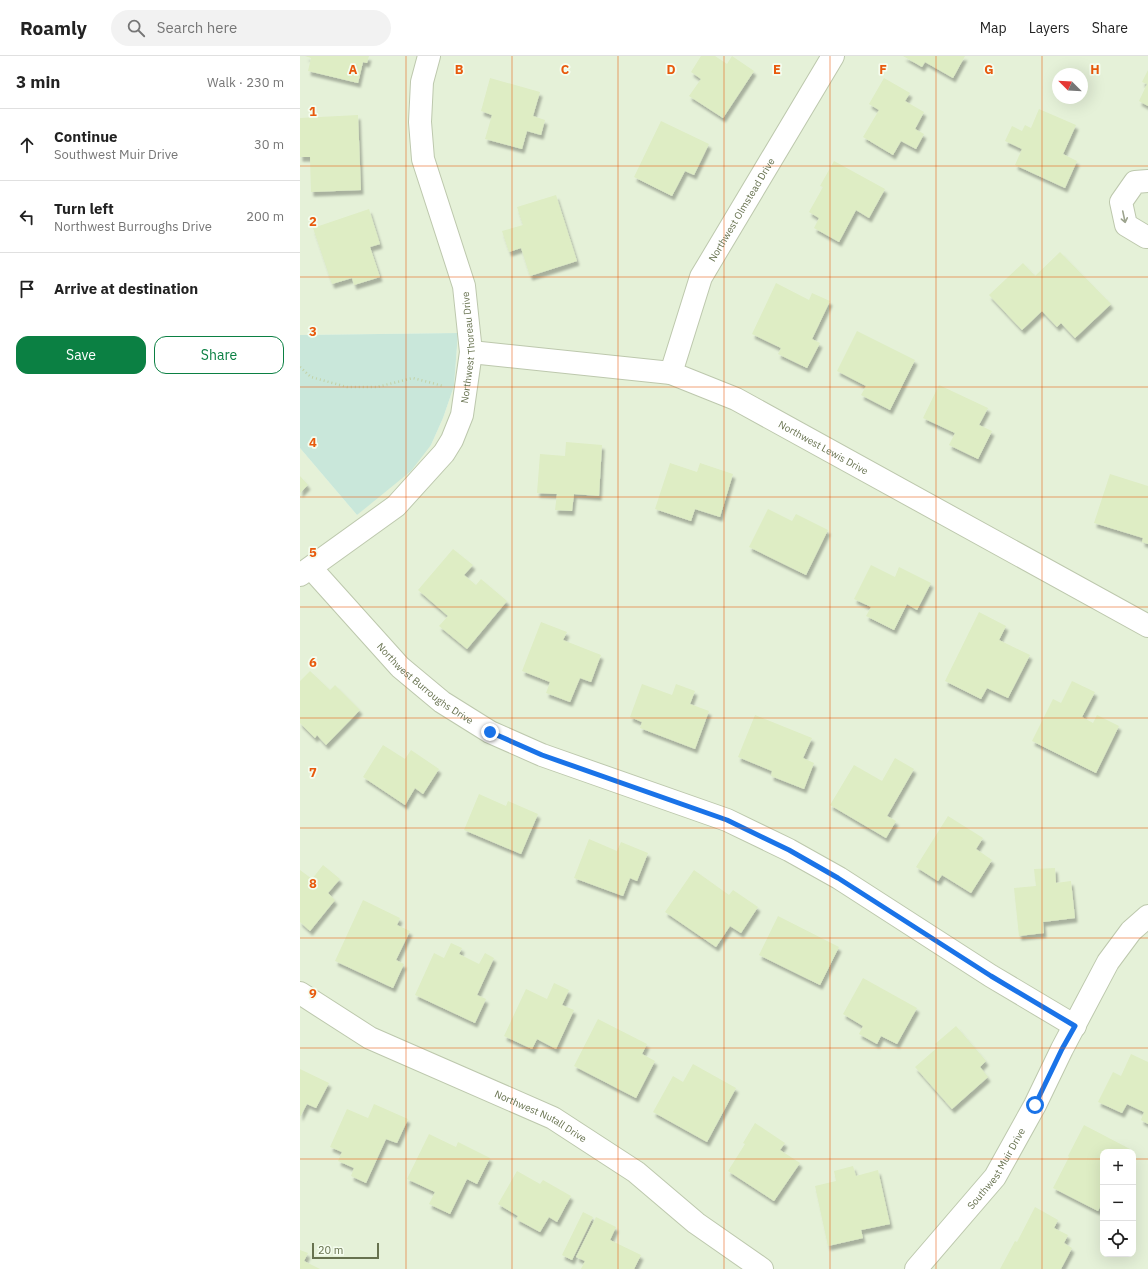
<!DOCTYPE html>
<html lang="en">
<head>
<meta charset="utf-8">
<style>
  :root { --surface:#fff; --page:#f2f2f2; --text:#222; --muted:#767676; --line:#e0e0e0; --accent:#0b8043 }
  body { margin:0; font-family:"IBM Plex Sans",sans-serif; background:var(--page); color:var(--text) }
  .controls { position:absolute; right:12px; bottom:12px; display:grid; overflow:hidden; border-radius:8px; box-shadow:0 4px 16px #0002 }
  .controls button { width:36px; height:36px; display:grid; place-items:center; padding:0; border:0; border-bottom:1px solid var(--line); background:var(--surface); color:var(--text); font:20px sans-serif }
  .compass { position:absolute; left:752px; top:12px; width:36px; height:36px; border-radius:50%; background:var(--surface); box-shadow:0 4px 16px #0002; rotate:294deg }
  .scale { position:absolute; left:12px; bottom:10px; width:67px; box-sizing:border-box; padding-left:4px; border:2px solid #67724f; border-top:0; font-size:11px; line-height:14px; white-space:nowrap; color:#67724f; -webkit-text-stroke:3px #f5fdef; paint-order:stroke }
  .stop { position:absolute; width:12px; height:12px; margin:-9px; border:3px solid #1a73e8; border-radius:50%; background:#fff }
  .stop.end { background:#1a73e8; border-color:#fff; box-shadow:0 1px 4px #0008 }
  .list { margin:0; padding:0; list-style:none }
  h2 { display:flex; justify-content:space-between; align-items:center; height:52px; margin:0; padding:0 16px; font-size:17px }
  h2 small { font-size:13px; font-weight:400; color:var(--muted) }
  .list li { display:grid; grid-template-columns:26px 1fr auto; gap:12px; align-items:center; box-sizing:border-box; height:72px; padding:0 16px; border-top:1px solid var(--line) }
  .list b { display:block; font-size:15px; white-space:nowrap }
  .list p { margin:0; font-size:13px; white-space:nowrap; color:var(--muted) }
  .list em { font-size:13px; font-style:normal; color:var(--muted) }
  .actions { display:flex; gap:8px; padding:12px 16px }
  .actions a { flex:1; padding:9px 0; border:1px solid var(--accent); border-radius:12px; text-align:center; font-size:14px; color:var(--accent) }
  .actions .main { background:var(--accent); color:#fff }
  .icon { flex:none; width:22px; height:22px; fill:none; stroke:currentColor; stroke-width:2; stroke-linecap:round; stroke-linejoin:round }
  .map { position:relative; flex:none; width:848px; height:1213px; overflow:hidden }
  header { display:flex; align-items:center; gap:24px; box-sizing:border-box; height:56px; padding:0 20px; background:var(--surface); border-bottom:1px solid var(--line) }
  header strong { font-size:19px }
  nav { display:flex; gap:22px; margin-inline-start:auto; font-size:14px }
  .search { width:280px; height:36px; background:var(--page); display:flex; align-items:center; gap:10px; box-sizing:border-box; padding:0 14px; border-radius:22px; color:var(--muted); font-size:15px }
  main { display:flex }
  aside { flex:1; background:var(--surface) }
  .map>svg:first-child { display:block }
  .residential { fill:#e5f1d8; fill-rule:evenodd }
  .green { fill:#c9e7da }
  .building { fill:#deedc4; filter:url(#shadow) }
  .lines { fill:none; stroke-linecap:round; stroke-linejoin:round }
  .street-casing { stroke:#bdc8ad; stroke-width:24 }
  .path { stroke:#c2d2a7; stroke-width:2.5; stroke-dasharray:1 3; stroke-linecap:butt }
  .street { stroke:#fff; stroke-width:22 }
  .oneway { stroke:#9ca38d }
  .route { stroke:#1a73e8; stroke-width:5 }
  .grid { fill:none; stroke:#e8590c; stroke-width:1; stroke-opacity:0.55 }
  .labels { text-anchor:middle; stroke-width:3.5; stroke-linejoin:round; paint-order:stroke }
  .street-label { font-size:10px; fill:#67724f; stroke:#f5fdef }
  .grid-label { font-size:13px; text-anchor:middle; font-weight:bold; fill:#e8590c; stroke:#f5fdef; stroke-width:3.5; stroke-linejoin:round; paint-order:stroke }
</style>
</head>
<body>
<header>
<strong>Roamly</strong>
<div class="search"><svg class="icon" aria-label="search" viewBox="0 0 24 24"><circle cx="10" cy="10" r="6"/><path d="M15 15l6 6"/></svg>Search here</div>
<nav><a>Map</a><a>Layers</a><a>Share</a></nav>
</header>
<main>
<aside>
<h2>3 min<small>Walk · 230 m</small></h2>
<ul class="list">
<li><svg class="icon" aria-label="ahead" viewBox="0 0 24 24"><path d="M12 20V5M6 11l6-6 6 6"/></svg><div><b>Continue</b><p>Southwest Muir Drive</p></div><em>30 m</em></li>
<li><svg class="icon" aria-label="left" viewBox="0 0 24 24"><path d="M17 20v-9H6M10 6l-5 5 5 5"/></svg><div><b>Turn left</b><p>Northwest Burroughs Drive</p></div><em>200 m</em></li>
<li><svg class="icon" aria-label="arrive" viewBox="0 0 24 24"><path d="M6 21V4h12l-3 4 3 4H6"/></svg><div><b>Arrive at destination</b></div></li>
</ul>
<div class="actions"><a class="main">Save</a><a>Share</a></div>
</aside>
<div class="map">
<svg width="848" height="1213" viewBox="0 0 848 1213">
  <defs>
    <filter id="shadow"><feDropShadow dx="2.5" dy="4.5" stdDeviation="1" flood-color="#0004"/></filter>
  </defs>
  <rect width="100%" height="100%" fill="#f0fae9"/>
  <path class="residential" d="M0,0H848V1213H0V392L57,459L131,389L143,362L154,330L158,277L0,279ZM758,18H782V42H758ZM803,1096H833V1198H803Z"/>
  <path class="green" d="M158,277L154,330L143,362L131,389L111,415L57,459L0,392V279Z"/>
  <path class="building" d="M5,0H69L67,7L63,6L58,27L8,15L11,2Z
    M401,0H415L427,8L432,0L454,15L423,62L389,40L401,23L391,16Z
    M603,0H665L653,22L625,6L622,11Z
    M848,14V50L839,45L847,28L842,26Z
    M190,22L240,36L233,60L245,64L241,79L227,75L222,93L185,83L192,59L181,55Z
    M584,22L610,37L605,45L624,56L615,73L624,78L616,93L601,85L593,99L563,81L579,54L569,48Z
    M739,53L776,69L763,98L777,105L765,132L715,109L722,93L705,85L712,70L722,75L725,69L731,72Z
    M58,59L61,134L11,136L10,101H0V62Z
    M361,65L409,88L394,119L385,115L372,140L334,121Z
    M534,105L585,133L569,162L556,154L539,186L514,172L519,162L509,156L523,131L520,130Z
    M256,139L277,205L230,220L221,192L209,196L202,175L223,169L217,151Z
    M69,153L80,188L70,191L80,221L54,229L52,222L32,228L13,172Z
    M760,196L811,248L775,282L761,267L757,271L742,255L722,274L689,239L723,207L735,220Z
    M476,227L509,244L512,237L530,245L512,283L520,287L507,312L478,298L481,292L452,278Z
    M557,275L615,304L590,354L561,339L566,330L537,315Z
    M639,329L688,352L679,369L692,375L678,403L649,389L655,377L623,362Z
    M266,386L302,389L299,440L274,438L272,455L255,454L257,438L237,437L240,398L265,400Z
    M370,407L397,416L400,407L433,418L420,461L395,453L391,465L355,453Z
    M810,418L848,430V488L842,486L843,482L794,467Z
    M0,420L8,429L0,437Z
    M468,453L492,465L496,458L528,474L506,519L449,491Z
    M153,493L173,509L164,519L176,529L181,523L207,545L167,593L139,570L148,560L118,534Z
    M571,509L595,521L599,511L631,527L617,554L607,548L594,574L566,560L571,551L554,543Z
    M679,556L706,570L699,584L730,599L708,642L687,632L681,643L645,625Z
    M241,566L267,576L263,584L301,599L291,626L280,622L270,646L246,637L250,626L222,615Z
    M10,615L30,634L35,629L60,654L26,689L17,679L15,682L0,667V625Z
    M772,625L795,636L782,661L793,667L797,659L819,670L796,717L732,685L753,643L761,647Z
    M342,628L372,639L376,628L395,635L390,648L409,655L395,693L340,672L342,666L330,661Z
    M455,659L512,682L503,702L514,707L504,733L471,720L472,715L438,701Z
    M83,689L105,703L111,694L139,713L123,738L115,732L105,749L63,721Z
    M595,702L614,713L587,760L596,765L586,782L530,749L554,709L582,725Z
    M179,738L206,750L208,745L238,758L221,798L164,774Z
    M648,760L683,782L676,793L692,804L671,837L642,819L638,825L616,811Z
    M289,783L317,795L321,786L348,797L337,825L330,822L323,840L274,822Z
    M23,809L40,823L28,837L35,844L10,875L0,866V814L12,823Z
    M755,812L756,827L771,825L775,862L743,866L744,877L719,880L714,832L736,830L734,813Z
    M394,814L429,839L433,834L458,851L441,877L430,870L416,891L365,856Z
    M63,844L100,862L97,869L110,875L96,904L104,908L93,932L35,905Z
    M478,860L539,891L520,929L459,899Z
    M151,887L162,892L159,898L179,908L185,897L194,902L177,939L186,943L175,967L115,939L134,897L144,902Z
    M563,922L617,952L597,988L581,980L577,988L559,978L563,970L543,958Z
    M254,927L269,934L262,949L274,954L256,993L237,983L232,993L204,980L226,933L247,943Z
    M298,963L347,988L342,998L355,1005L336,1042L274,1010Z
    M656,970L686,1005L680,1011L688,1021L652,1053L615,1011L638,991L635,988Z
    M831,998L848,1006V1068L841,1064L844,1056L827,1048L822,1057L798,1046L813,1016L821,1020Z
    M393,1008L436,1032L407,1086L353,1056L373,1020L383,1026Z
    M0,1013L29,1027L16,1052L7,1048L0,1061Z
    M74,1048L108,1063L97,1087L86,1083L66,1127L51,1120L54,1112L38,1105L42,1096L30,1091L47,1053L68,1062Z
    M455,1067L485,1087L480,1094L500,1107L474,1145L428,1115L445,1088L443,1087Z
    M784,1069L830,1093L829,1096H803V1145L798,1155L753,1132L769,1101L768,1100Z
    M129,1078L156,1091L158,1086L190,1102L177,1128L167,1123L150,1158L129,1148L135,1136L107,1123Z
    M553,1110L556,1120L578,1114L590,1168L561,1174L563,1182L528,1190L515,1130L536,1125L534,1115Z
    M217,1115L240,1128L243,1124L271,1140L257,1166L249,1161L240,1176L216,1163L218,1160L198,1148Z
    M735,1151L758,1164L754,1172L768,1179L764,1187L772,1192L761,1213H700L715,1185L717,1186Z
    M283,1156L293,1161L272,1204L262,1199Z
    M296,1161L316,1171L310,1184L341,1199L334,1213H281L285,1205L276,1201Z
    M0,1194L8,1197L4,1205L20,1213H0Z"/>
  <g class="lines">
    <g class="street-casing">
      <g id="street">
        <path d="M848,125L835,126L821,146L826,169L846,181H848"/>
        <path id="s1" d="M171,296L371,317L436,343L848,570"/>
        <path id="s2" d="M371,317L401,221L533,0"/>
        <path id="s3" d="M11,512L100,611L142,646L190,676L242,699L427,764L489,794L539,822L691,920L775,970"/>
        <path id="s4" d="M0,519L96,450L144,397L152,384L162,359L171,296L164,230L123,103L120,66L122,26L129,0"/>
        <path id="s5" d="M0,937L70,982L253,1062L336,1116L396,1167L462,1213"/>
        <path id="s6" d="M616,1213L695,1121L735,1049L762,993L808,906L831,875L848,860"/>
      </g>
    </g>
    <path class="path" d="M0,311L11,321L47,331H77L113,322L143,330"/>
    <use href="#street" class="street"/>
  </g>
  <defs><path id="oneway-shaft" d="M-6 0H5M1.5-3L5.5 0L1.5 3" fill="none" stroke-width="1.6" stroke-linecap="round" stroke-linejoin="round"/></defs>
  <use class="oneway" href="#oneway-shaft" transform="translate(824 161) rotate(78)"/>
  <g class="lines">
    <path class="route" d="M190,676L242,699L427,764L489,794L538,822L691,920L775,970L762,993L735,1049"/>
  </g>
  <path class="grid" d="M106,0V1213M212,0V1213M318,0V1213M424,0V1213M530,0V1213M636,0V1213M742,0V1213M0,110H848M0,221H848M0,331H848M0,441H848M0,551H848M0,662H848M0,772H848M0,882H848M0,992H848M0,1103H803M833,1103H848"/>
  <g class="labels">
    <g class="street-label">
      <text dy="4" stroke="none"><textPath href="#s2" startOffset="179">Northwest Olmstead Drive</textPath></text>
      <text dy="4" stroke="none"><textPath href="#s4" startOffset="300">Northwest Thoreau Drive</textPath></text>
      <text dy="4" stroke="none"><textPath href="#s1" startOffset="371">Northwest Lewis Drive</textPath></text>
      <text dy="4" stroke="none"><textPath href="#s3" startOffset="163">Northwest Burroughs Drive</textPath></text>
      <text dy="4" stroke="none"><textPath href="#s5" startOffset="271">Northwest Nutall Drive</textPath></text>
      <text dy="4" stroke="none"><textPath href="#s6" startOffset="129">Southwest Muir Drive</textPath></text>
    </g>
  </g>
  <g class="grid-label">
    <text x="53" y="18">A</text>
    <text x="159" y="18">B</text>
    <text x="265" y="18">C</text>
    <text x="371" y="18">D</text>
    <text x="477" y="18">E</text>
    <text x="583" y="18">F</text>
    <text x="689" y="18">G</text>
    <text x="795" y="18">H</text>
    <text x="13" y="60">1</text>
    <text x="13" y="170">2</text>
    <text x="13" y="280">3</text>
    <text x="13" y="391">4</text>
    <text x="13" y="501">5</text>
    <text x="13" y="611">6</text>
    <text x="13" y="721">7</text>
    <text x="13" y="832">8</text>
    <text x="13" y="942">9</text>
  </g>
</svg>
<div class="controls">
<button>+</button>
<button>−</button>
<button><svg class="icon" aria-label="locate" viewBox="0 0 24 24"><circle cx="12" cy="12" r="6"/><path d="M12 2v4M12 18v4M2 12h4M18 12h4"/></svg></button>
</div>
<svg class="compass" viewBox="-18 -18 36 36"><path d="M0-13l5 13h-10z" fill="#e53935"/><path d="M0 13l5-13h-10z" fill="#767676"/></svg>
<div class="scale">20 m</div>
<div class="stop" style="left:735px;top:1049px"></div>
<div class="stop end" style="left:190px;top:676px"></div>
</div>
</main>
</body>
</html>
